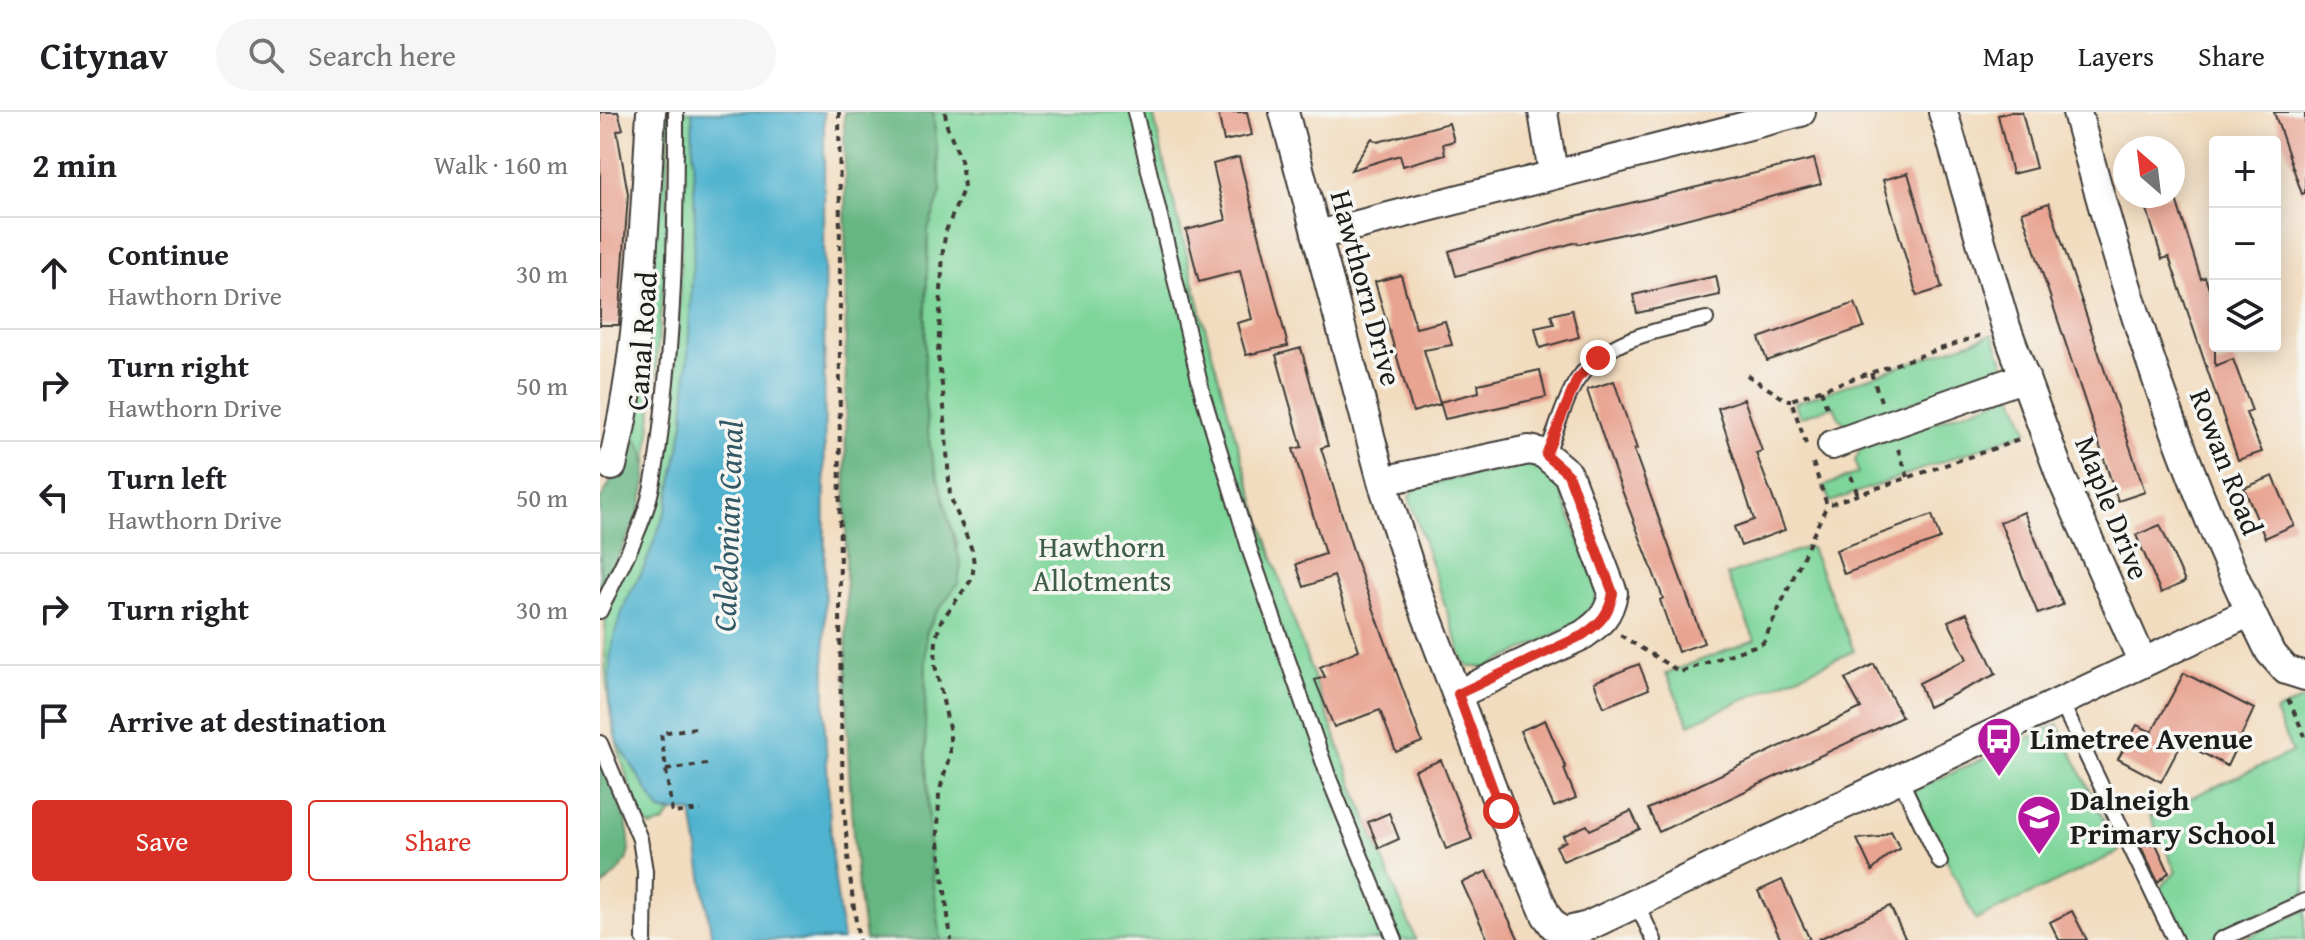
<!DOCTYPE html>
<html lang="en">
<head>
<meta charset="utf-8">
<style>
  :root { --surface:#fff; --page:#f6f6f6; --text:#202124; --muted:#757577; --line:#e0e0e0; --accent:#d93025 }
  body { margin:0; font-family:"Gentium Book Plus",serif; background:var(--page); color:var(--text) }
  .controls { position:absolute; right:24px; top:24px; display:grid; overflow:hidden; border-radius:8px; box-shadow:0 4px 20px #0003 }
  .controls button { width:72px; height:72px; display:grid; place-items:center; padding:0; border:0; border-bottom:2px solid var(--line); background:var(--surface); color:var(--text); font:40px sans-serif }
  .compass { position:absolute; left:1513px; top:24px; width:72px; height:72px; border-radius:50%; background:var(--surface); box-shadow:0 4px 20px #0003; rotate:332deg }
  .stop { position:absolute; width:24px; height:24px; margin:-18px; border:6px solid #d93025; border-radius:50%; background:#fff }
  .stop.end { background:#d93025; border-color:#fff; box-shadow:0 2px 8px #0008 }
  .list { margin:0; padding:0; list-style:none }
  h2 { display:flex; justify-content:space-between; align-items:center; height:104px; margin:0; padding:0 32px; font-size:34px }
  h2 small { font-size:26px; font-weight:400; color:var(--muted) }
  .list li { display:grid; grid-template-columns:52px 1fr auto; gap:24px; align-items:center; box-sizing:border-box; height:112px; padding:0 32px; border-top:2px solid var(--line) }
  .list b { display:block; font-size:30px; white-space:nowrap }
  .list p { margin:0; font-size:26px; white-space:nowrap; color:var(--muted) }
  .list em { font-size:26px; font-style:normal; color:var(--muted) }
  .actions { display:flex; gap:16px; padding:24px 32px }
  .actions a { flex:1; padding:18px 0; border:2px solid var(--accent); border-radius:8px; text-align:center; font-size:28px; color:var(--accent) }
  .actions .main { background:var(--accent); color:#fff }
  .icon { flex:none; width:44px; height:44px; fill:none; stroke:currentColor; stroke-width:2; stroke-linecap:round; stroke-linejoin:round }
  .map { position:relative; flex:none; width:1705px; height:828px; overflow:hidden }
  header { display:flex; align-items:center; gap:48px; box-sizing:border-box; height:112px; padding:0 40px; background:var(--surface); border-bottom:2px solid var(--line) }
  header strong { font-size:38px }
  nav { display:flex; gap:44px; margin-inline-start:auto; font-size:28px }
  .search { width:560px; height:72px; background:var(--page); display:flex; align-items:center; gap:20px; box-sizing:border-box; padding:0 28px; border-radius:44px; color:var(--muted); font-size:30px }
  main { display:flex }
  aside { flex:1; background:var(--surface) }
  .map>svg:first-child { display:block }
  .green { fill:#7dd59a; stroke:#4c785b; stroke-width:2 }
  .forest { fill:#66b682; stroke:#41694f; stroke-width:2 }
  .water { fill:#50b3cf; stroke:#366876; stroke-width:2 }
  .building { fill:#e8a391 }
  .lines { fill:none; stroke-linecap:round; stroke-linejoin:round }
  .lane-casing { stroke:#3c3934; stroke-width:18 }
  .street-casing { stroke:#3c3934; stroke-width:32 }
  .path { stroke:#3c3934; stroke-width:4; stroke-dasharray:6 6; stroke-linecap:butt }
  .lane { stroke:#fff; stroke-width:14 }
  .street { stroke:#fff; stroke-width:28 }
  .route { stroke:#d93025; stroke-width:10 }
  .labels { text-anchor:middle; stroke-width:7; stroke-linejoin:round; paint-order:stroke }
  .street-label { font-size:30px; fill:#1c1c1c; stroke:#f6f6f2 }
  .park-label { font-size:30px; fill:#3e5d48; stroke:#f6f6f2 }
  .poi-label { font-size:30px; font-weight:bold; fill:#1c1c1c; stroke:#f6f6f2; text-anchor:start }
  .water-label { font-size:32px; font-style:italic; fill:#315864; stroke:#f6f6f2 }
</style>
</head>
<body>
<header>
<strong>Citynav</strong>
<div class="search"><svg class="icon" aria-label="search" viewBox="0 0 24 24"><circle cx="10" cy="10" r="6"/><path d="M15 15l6 6"/></svg>Search here</div>
<nav><a>Map</a><a>Layers</a><a>Share</a></nav>
</header>
<main>
<aside>
<h2>2 min<small>Walk · 160 m</small></h2>
<ul class="list">
<li><svg class="icon" aria-label="ahead" viewBox="0 0 24 24"><path d="M12 20V5M6 11l6-6 6 6"/></svg><div><b>Continue</b><p>Hawthorn Drive</p></div><em>30 m</em></li>
<li><svg class="icon" aria-label="right" viewBox="0 0 24 24"><path d="M7 20v-9h11M14 6l5 5-5 5"/></svg><div><b>Turn right</b><p>Hawthorn Drive</p></div><em>50 m</em></li>
<li><svg class="icon" aria-label="left" viewBox="0 0 24 24"><path d="M17 20v-9H6M10 6l-5 5 5 5"/></svg><div><b>Turn left</b><p>Hawthorn Drive</p></div><em>50 m</em></li>
<li><svg class="icon" aria-label="right" viewBox="0 0 24 24"><path d="M7 20v-9h11M14 6l5 5-5 5"/></svg><div><b>Turn right</b></div><em>30 m</em></li>
<li><svg class="icon" aria-label="arrive" viewBox="0 0 24 24"><path d="M6 21V4h12l-3 4 3 4H6"/></svg><div><b>Arrive at destination</b></div></li>
</ul>
<div class="actions"><a class="main">Save</a><a>Share</a></div>
</aside>
<div class="map">
<svg width="1705" height="828" viewBox="0 0 1705 828">
  <rect width="100%" height="100%" fill="#f6f6f2"/>
  <filter id="ink" filterUnits="userSpaceOnUse"><feTurbulence type="fractalNoise" baseFrequency=".0125" numOctaves="2"/><feDisplacementMap in="SourceGraphic" scale="16" xChannelSelector="R" yChannelSelector="G"/><feConvolveMatrix kernelMatrix="1 2 1 2 8 2 1 2 1" color-interpolation-filters="sRGB"/></filter>
  <filter id="wash" filterUnits="userSpaceOnUse"><feTurbulence type="fractalNoise" baseFrequency=".006" numOctaves="4" result="noise"/><feDisplacementMap in="SourceGraphic" scale="32" xChannelSelector="R" yChannelSelector="G"/><feGaussianBlur stdDeviation="1.8" result="paint"/><feColorMatrix in="noise" values="0 0 0 0 0 0 0 0 0 0 0 0 0 0 0 0 0 1.4 0 .05"/><feComposite in="paint" operator="in"/></filter>
  <g filter="url(#wash)">
    <rect width="100%" height="100%" fill="#f2dcbf"/>
    <path class="green" d="M54,0H70L65,155L46,365L45,347L28,316Z
      M82,0H92L95,112L84,312L67,395L45,454L27,487L17,629L60,699L72,701L63,711L51,715L44,709C16,646 0,576 6,505C22,448 58,400 66,340C83,228 81,113 82,0Z
      M333,0H553C562,45 574,90 585,135C642,373 721,603 816,828H341L330,745L325,615L326,522L334,504L358,471L357,430L347,406L330,337L324,281L328,118L341,80Z
      M1393,222L1406,258L1247,313L1239,306L1234,294L1200,305L1195,291Z
      M1411,283L1414,284L1428,319L1230,390L1224,374L1258,361L1255,349L1260,337Z
      M935,350L956,366L996,474V495L985,508L888,555H869L863,547L809,385L816,375Z
      M1207,435L1211,436L1254,539L1089,612L1066,561L1155,528L1127,463Z
      M1705,586V783L1607,828H1582L1558,778L1576,760L1550,704L1692,640L1675,600Z
      M1458,612L1519,740L1376,808L1313,679Z
      M1705,798V828H1641Z"/>
    <path class="forest" d="M244,0H333L341,80L328,118L324,281L330,337L361,453L358,471L334,504L326,522L325,615L330,745L341,828H265C246,704 246,579 246,454C245,303 247,151 244,0Z
      M28,316C36,326 44,336 46,349C52,390 18,444 0,480V389L15,362Z
      M0,646C11,672 35,715 28,743C25,756 9,767 0,777Z"/>
    <path class="water" d="M92,0H224L225,616L232,746L243,828H112L92,700L60,699L17,629L9,588L10,546L15,520L27,487L45,454L67,395L84,312L95,112Z"/>
    <g id="blocks">
      <path class="building" d="M0,0H18L23,17L17,19L28,82L19,213H0Z
        M618,0H647L652,23L624,29Z
        M1409,0H1422L1436,56L1412,62L1398,3Z
        M1674,0H1705V81L1702,82Z
        M849,11L854,29L843,32L845,42L803,54L800,43L751,58L772,26L778,30Z
        M639,45L688,234L646,243L637,211L652,207L640,159L599,170L586,118L626,108L613,52Z
        M1214,47L1221,72L1046,117L978,132L977,130L856,164L849,139L972,105Z
        M1308,61L1342,176L1317,184L1283,68Z
        M1543,84H1575L1601,167L1605,165L1615,195V254L1633,247L1652,299L1646,301L1662,340L1638,348L1569,145L1562,147Z
        M1449,91L1545,380L1518,389L1422,100Z
        M801,163L816,216L845,209L852,233L824,238L840,292L813,300L775,170Z
        M1116,164L1120,183L1037,201L1033,183Z
        M1255,191L1264,215L1167,249L1159,226Z
        M972,198L979,225L940,236L935,216L954,212L951,203Z
        M701,236L728,334L721,336L758,454L822,630L796,640L780,598L734,615L715,568L725,565L720,555L759,538L734,464L704,475L696,452L725,442L693,337L702,335L676,243Z
        M940,258L946,285L845,307L840,290L879,280L878,272Z
        M1014,269L1037,337L1034,338L1104,531L1078,540L1060,488L1063,486L1015,360L987,278Z
        M1144,287L1162,339L1156,341L1185,418L1141,434L1134,415L1154,408L1118,296Z
        M1673,364L1694,413L1665,426L1644,376Z
        M1424,400L1463,493L1438,502L1400,410Z
        M1332,403L1340,427L1244,462L1236,438Z
        M1560,413L1585,470L1561,481L1536,423Z
        M1367,501L1396,562L1328,595L1319,571L1367,547L1348,509Z
        M1039,552L1049,577L1004,595L994,570Z
        M1274,552L1302,605L1059,720L1048,697L1261,596L1245,567Z
        M1584,561L1654,597L1627,654L1582,630L1561,670L1518,647L1537,613L1552,620Z
        M945,608L966,656L964,657L976,686L954,695L920,619Z
        M841,648L872,727L846,737L815,658Z
        M1031,699L1040,717L963,749L956,734L966,729L963,724L987,713L990,718Z
        M789,701L799,727L779,736L768,710Z
        M1291,719L1300,737L1288,743L1272,759L1257,727L1279,725Z
        M1556,732L1569,760L1558,770L1540,733Z
        M887,759L903,795L919,828H888L862,771Z
        M1182,768L1210,828H1181L1158,779Z
        M1290,794L1306,828H1217L1257,809Z
        M1472,799L1487,828H1459L1450,810Z"/>
    </g>
  </g>
  <g filter="url(#ink)">
    <use href="#blocks" fill-opacity="0" stroke="#3c3934" stroke-width="2"/>
    <g class="lines">
      <g class="lane-casing">
        <path id="lane" d="M535,0L603,284L651,442L730,669L795,828
          M946,343C955,323 966,283 978,267C1007,225 1060,218 1106,207
          M0,499C16,462 38,427 49,387C58,352 61,315 65,279C75,187 76,93 76,0
          M1461,590L1575,828
          M0,631L40,727L45,759L44,828
          M1299,665L1340,750
          M1036,791L1054,828
          M1620,828L1705,789"/>
      </g>
      <g class="street-casing">
        <path id="street" d="M684,0L782,369L819,484L901,699L946,803L954,814L964,820L988,814L1650,500
          M943,0L953,61
          M1343,0L1406,215L1461,365L1543,551
          M1477,0C1526,185 1584,369 1670,540L1686,558L1705,564
          M718,123L1201,0
          M1232,333L1425,265
          M12,354C40,240 44,118 51,0
          M782,369L929,338L943,341L968,362L1013,481C1009,503 1000,511 983,523L858,582"/>
      </g>
      <path class="path" d="M239,0C241,165 239,331 240,496C241,608 240,718 259,828
        M345,0L347,14L361,48L364,75L346,119L343,137L338,244L343,280L350,384L372,438L374,452L372,467L341,509L336,526L335,553L350,620V642L339,681L338,723L351,828
        M1271,261L1281,289
        M1147,263L1186,288H1191
        M1221,278L1227,296
        M1206,332L1191,288L1381,223
        M1298,337L1308,365
        M1213,351L1227,393L1419,328
        M1251,364L1258,383
        M1020,523L1080,560L1163,531L1227,393
        M1688,587L1705,624
        M95,616L61,621L72,701L101,698
        M66,658L107,652"/>
      <use href="#lane" class="lane"/>
      <use href="#street" class="street"/>
    </g>
  </g>
  <g class="lines" filter="url(#ink)">
    <path class="route" d="M901,699L858,582L983,523C1000,511 1009,503 1013,481L968,362L946,343L977,267L998,246"/>
  </g>
  <defs>
    <g id="bus-pin" transform="scale(2.3)"><path d="M0 17L-7.5 6A9.5 9.5 0 1 1 7.5 6Z" fill="#b5179e" stroke="#f6f6f2"/><path d="M-5-6H5V4H4V6H2V4H-2V6H-4V4H-5ZM-3.5-4V0h7V-4ZM-3.5 1.2v1.5H-2V1.2ZM2 1.2v1.5H3.5V1.2Z" fill="#fff"/></g>
    <g id="school-pin" transform="scale(2.3)"><path d="M0 17L-7.5 6A9.5 9.5 0 1 1 7.5 6Z" fill="#b5179e" stroke="#f6f6f2"/><path d="M0-5L7-2L0 1L-7-2ZM-4 1L0 2.5L4 1V4Q0 6-4 4Z" fill="#fff"/></g>
  </defs>
  <g fill-rule="evenodd">
    <use href="#bus-pin" x="1399" y="627"/>
    <use href="#school-pin" x="1439" y="705"/>
  </g>
  <g class="labels">
    <g class="street-label">
      <text transform="translate(766 176) rotate(75)" y="10">Hawthorn Drive</text>
      <text transform="translate(42 229) rotate(-86)" y="10">Canal Road</text>
      <text transform="translate(1626 350) rotate(69)" y="10">Rowan Road</text>
      <text transform="translate(1512 396) rotate(68)" y="10">Maple Drive</text>
    </g>
    <g class="park-label">
      <text x="502" y="445">Hawthorn<tspan x="502" dy="34">Allotments</tspan></text>
    </g>
    <g class="poi-label">
      <text x="1430" y="637">Limetree Avenue</text>
      <text x="1470" y="698">Dalneigh<tspan x="1470" dy="34">Primary School</tspan></text>
    </g>
    <g class="water-label">
      <text transform="translate(128 414) rotate(-88)" y="11">Caledonian Canal</text>
    </g>
  </g>
</svg>
<div class="controls">
<button>+</button>
<button>−</button>
<button><svg class="icon" aria-label="layers" viewBox="0 0 24 24"><path d="M12 4l9 5-9 5-9-5zM3 14l9 5 9-5"/></svg></button>
</div>
<svg class="compass" viewBox="-18 -18 36 36"><path d="M0-13l5 13h-10z" fill="#e53935"/><path d="M0 13l5-13h-10z" fill="#757577"/></svg>
<div class="stop" style="left:901px;top:699px"></div>
<div class="stop end" style="left:998px;top:246px"></div>
</div>
</main>
</body>
</html>
